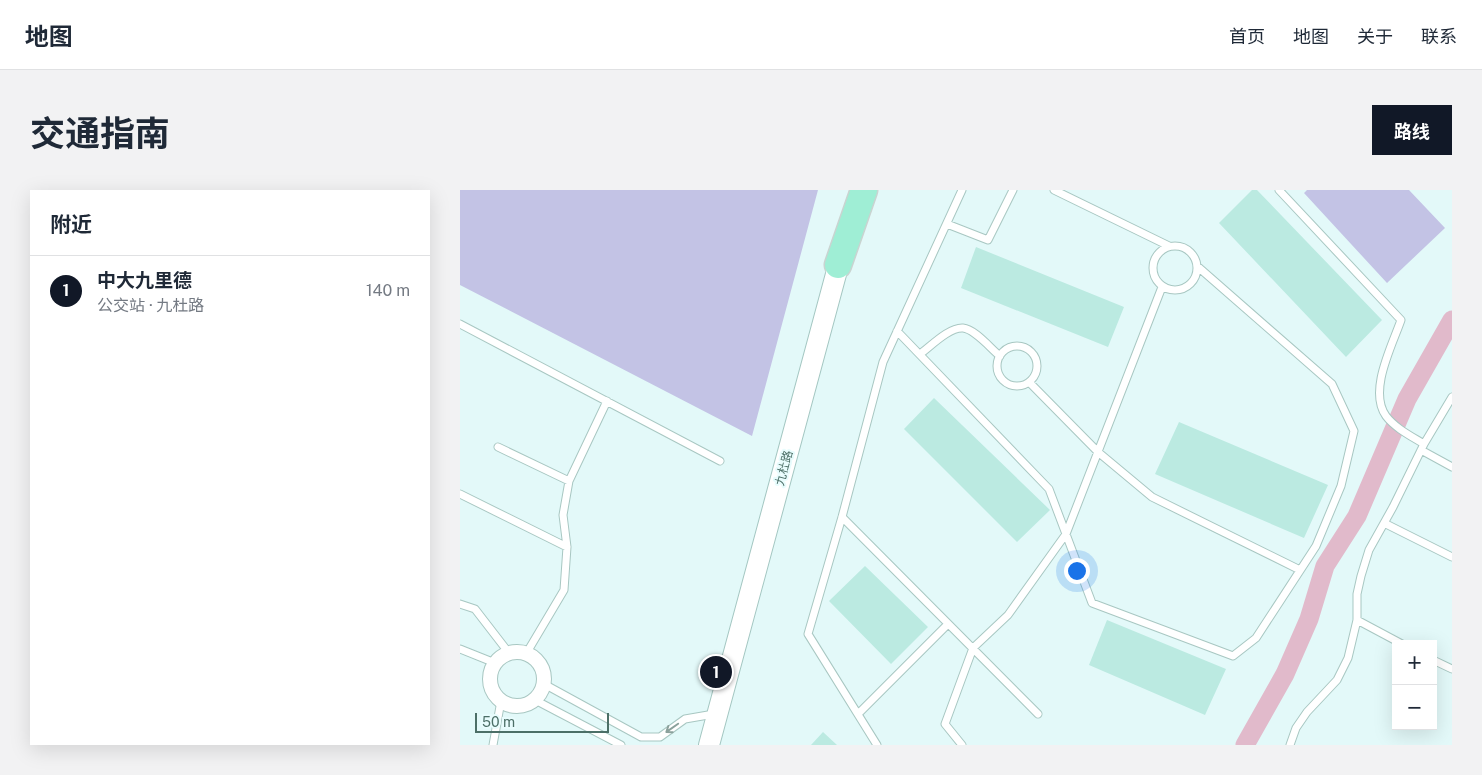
<!DOCTYPE html>
<html lang="zh">
<head>
<meta charset="utf-8">
<style>
  :root { --surface:#fff; --page:#f2f2f3; --text:#1f2937; --muted:#747a83; --line:#e0e1e3; --accent:#111827 }
  body { margin:0; font-family:"Public Sans","Noto Sans SC",sans-serif; background:var(--page); color:var(--text) }
  .controls { position:absolute; right:15px; bottom:15px; display:grid; overflow:hidden; border-radius:0px; box-shadow:0 5px 20px #0002 }
  .controls button { width:45px; height:45px; display:grid; place-items:center; padding:0; border:0; border-bottom:1px solid var(--line); background:var(--surface); color:var(--text); font:25px sans-serif }
  .scale { position:absolute; left:15px; bottom:12px; width:134px; box-sizing:border-box; padding-left:5px; border:2px solid #4c6f67; border-top:0; font-size:14px; line-height:18px; white-space:nowrap; color:#4c6f67; -webkit-text-stroke:4px #e8fcfd; paint-order:stroke }
  .you { position:absolute; left:616px; top:380px; width:18px; height:18px; margin:-12px; border:4px solid #fff; border-radius:50%; background:#1a73e8; box-shadow:0 0 0 8px #1a73e833 }
  .badge { display:grid; place-items:center; width:32px; height:32px; border-radius:50%; background:var(--accent); color:#fff; font-size:16px; font-weight:700 }
  .pin { position:absolute; translate:-50% -50%; border:2px solid #fff; box-shadow:0 1px 5px #0006 }
  .list { margin:0; padding:0; list-style:none }
  h2 { display:flex; justify-content:space-between; align-items:center; height:65px; margin:0; padding:0 20px; font-size:21px }
  h2 small { font-size:16px; font-weight:400; color:var(--muted) }
  .list li { display:grid; grid-template-columns:32px 1fr auto; gap:15px; align-items:center; box-sizing:border-box; height:70px; padding:0 20px; border-top:1px solid var(--line) }
  .list b { display:block; font-size:19px; white-space:nowrap }
  .list p { margin:0; font-size:16px; white-space:nowrap; color:var(--muted) }
  .list em { font-size:16px; font-style:normal; color:var(--muted) }
  .map { position:relative; flex:none; width:992px; height:555px; overflow:hidden; border-radius:0px }
  header { display:flex; align-items:center; gap:30px; box-sizing:border-box; height:70px; padding:0 25px; background:var(--surface); border-bottom:1px solid var(--line) }
  header strong { font-size:24px }
  nav { display:flex; gap:28px; margin-inline-start:auto; font-size:18px }
  .intro { display:flex; align-items:center; justify-content:space-between; box-sizing:border-box; height:120px; padding:0 30px }
  h1 { margin:0; font-size:35px }
  .button { padding:12px 22px; border-radius:0px; background:var(--accent); color:#fff; font-size:18px; font-weight:700 }
  main { display:flex; gap:30px; padding:0 30px }
  aside { flex:1; background:var(--surface); border-radius:0px; box-shadow:0 5px 20px #0002 }
  .map>svg:first-child { display:block }
  .green { fill:#c3c3e5 }
  .lines { fill:none; stroke-linecap:round; stroke-linejoin:round }
  .canal { stroke:#e1bacb; stroke-width:19 }
  .building { fill:#bbeae1 }
  .lane-casing { stroke:#a8c7c2; stroke-width:9 }
  .street-casing { stroke:#a8c7c2; stroke-width:16 }
  .secondary-casing { stroke:#a4c7c2; stroke-width:22 }
  .highway-casing { stroke:#c9d4d1; stroke-width:29 }
  .lane { stroke:#fff; stroke-width:7 }
  .street { stroke:#fff; stroke-width:14 }
  .secondary { stroke:#fff; stroke-width:20 }
  .highway { stroke:#9feed5; stroke-width:26 }
  .oneway { stroke:#8ba19c }
  .labels { text-anchor:middle; stroke-width:4; stroke-linejoin:round; paint-order:stroke }
  .street-label { font-size:12px; fill:#4c6f67; stroke:#e8fcfd }
</style>
</head>
<body>
<header>
<strong>地图</strong>
<nav><a>首页</a><a>地图</a><a>关于</a><a>联系</a></nav>
</header>
<div class="intro"><h1>交通指南</h1><a class="button">路线</a></div>
<main>
<aside>
<h2>附近<small></small></h2>
<ul class="list">
<li><span class="badge">1</span><div><b>中大九里德</b><p>公交站 · 九杜路</p></div><em>140 m</em></li>
</ul>
</aside>
<div class="map">
<svg width="992" height="555" viewBox="0 0 992 555">
  <rect width="100%" height="100%" fill="#e3f9f9"/>
  <path class="green" d="M0,0H358L292,246L0,95Z
    M847,0H949L985,38L927,93L844,3Z"/>
  <g class="lines">
    <path class="canal" d="M785,555L825,484L849,429L865,376L897,326L947,209L992,130"/>
  </g>
  <path class="building" d="M792,0H797L922,130L886,167L759,33Z
    M516,57L664,117L648,157L501,98Z
    M474,208L590,320L557,352L444,239Z
    M719,232L868,295L844,348L695,284Z
    M405,376L468,437L431,474L369,411Z
    M647,430L766,479L745,525L629,475Z
    M363,542L377,555H351Z"/>
  <g class="lines">
    <g class="lane-casing">
      <path id="lane" d="M594,0L709,56
        M819,0L941,130C932,156 908,201 926,226C935,238 951,246 964,254
        M487,34L528,50L553,0
        M693 78a22 22 0 1 1 44 0a22 22 0 1 1-44 0Z
        M0,134L260,271
        M437,141L589,299L632,413L773,466L796,448L856,356L881,296L894,241L872,194L737,76
        M537 176a20 20 0 1 1 40 0a20 20 0 1 1-40 0Z
        M460,164C470,157 489,137 503,138C515,139 531,159 540,166
        M569,192L638,262L692,307L840,380
        M38,257L109,291
        M961,260L992,277
        M0,304L107,357
        M382,327L578,524
        M924,333L992,367
        M0,414L15,419L49,463
        M897,430L942,454
        M0,459L35,473
        M66,464L104,400L107,357L103,325L109,291L147,211
        M973,470L992,479
        M84,494L181,547H200L225,529L254,524
        M75,510L161,555
        M398,524L488,434
        M33,555L41,511
        M417,555L348,444L382,327L423,172L502,0
        M502,555L485,534L513,458L548,425L606,344L702,97
        M830,555L836,538L847,522L877,490L888,468L897,430V404L901,386L909,360L933,317L964,254L992,207"/>
    </g>
    <g class="street-casing">
      <path id="street" d="M30 489a27 27 0 1 1 54 0a27 27 0 1 1-54 0Z"/>
    </g>
    <g class="secondary-casing">
      <path id="secondary" d="M249,555L382,62"/>
    </g>
    <g class="highway-casing">
      <path id="highway" d="M378,75L404,0"/>
    </g>
    <use href="#lane" class="lane"/>
    <use href="#street" class="street"/>
    <use href="#secondary" class="secondary"/>
    <use href="#highway" class="highway"/>
  </g>
  <defs><path id="oneway-shaft" d="M-6 0H5M1.5-3L5.5 0L1.5 3" fill="none" stroke-width="1.6" stroke-linecap="round" stroke-linejoin="round" transform="scale(1.25)"/></defs>
  <use class="oneway" href="#oneway-shaft" transform="translate(212 538) rotate(145)"/>
  <g class="labels">
    <g class="street-label">
      <text transform="translate(324 278) rotate(-75)" y="4">九杜路</text>
    </g>
  </g>
</svg>
<div class="controls">
<button>+</button>
<button>−</button>
</div>
<div class="scale">50 m</div>
<div class="you"></div>
<div class="pin badge" style="left:256px;top:482px">1</div>
</div>
</main>
</body>
</html>
